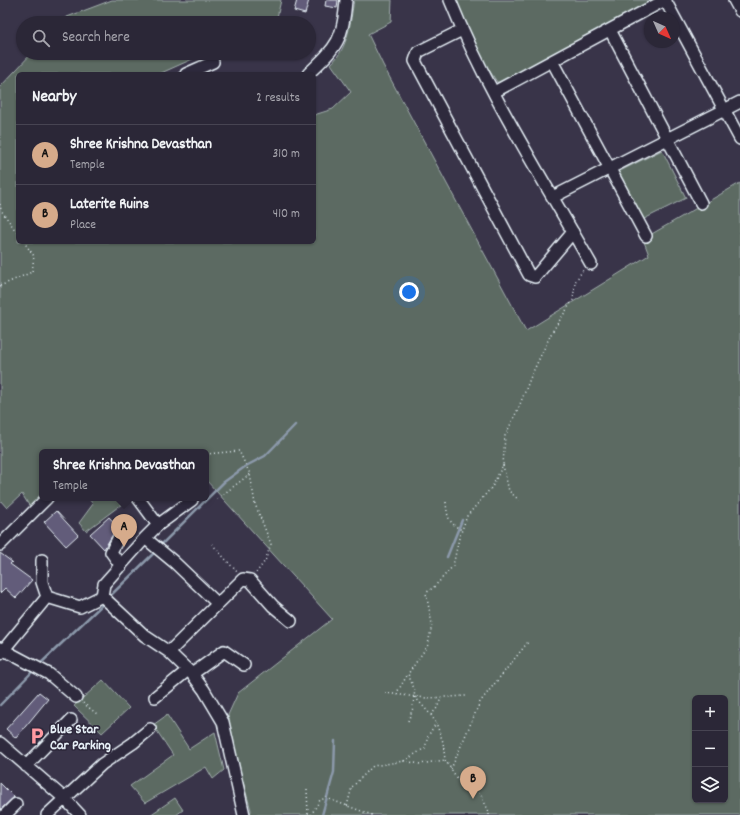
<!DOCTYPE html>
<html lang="en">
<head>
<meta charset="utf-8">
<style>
  :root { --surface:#2b2737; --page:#373342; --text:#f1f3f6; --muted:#a6a5ad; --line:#474452; --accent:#d6ab8b }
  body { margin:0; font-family:Dekko,sans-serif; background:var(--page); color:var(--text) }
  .controls { position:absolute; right:12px; bottom:12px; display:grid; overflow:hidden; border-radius:6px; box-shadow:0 1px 3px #0004 }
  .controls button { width:36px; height:36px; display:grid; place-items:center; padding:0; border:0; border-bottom:1px solid var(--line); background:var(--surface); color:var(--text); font:20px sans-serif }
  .compass { position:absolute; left:644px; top:12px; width:36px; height:36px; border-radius:50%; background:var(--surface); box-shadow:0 1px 3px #0004; rotate:135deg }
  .you { position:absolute; left:409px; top:292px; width:14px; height:14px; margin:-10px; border:3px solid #fff; border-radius:50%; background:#1a73e8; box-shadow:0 0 0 6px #1a73e833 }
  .badge { display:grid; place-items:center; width:26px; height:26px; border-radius:50%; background:var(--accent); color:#111; font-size:13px; font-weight:700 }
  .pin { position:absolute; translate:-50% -33px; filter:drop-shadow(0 1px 2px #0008) }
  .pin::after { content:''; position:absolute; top:21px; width:14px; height:12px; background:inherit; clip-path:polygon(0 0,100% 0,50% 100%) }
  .popup { position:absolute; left:39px; top:449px; width:170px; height:52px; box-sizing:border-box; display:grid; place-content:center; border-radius:6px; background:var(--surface); filter:drop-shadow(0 1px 3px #0005); font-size:13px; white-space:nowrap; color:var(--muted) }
  .popup b { font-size:15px; color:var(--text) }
  .popup::after { content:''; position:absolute; left:50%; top:100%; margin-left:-8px; border:8px solid transparent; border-top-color:var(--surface) }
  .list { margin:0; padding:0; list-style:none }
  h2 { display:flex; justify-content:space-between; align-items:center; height:52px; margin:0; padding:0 16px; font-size:17px }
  h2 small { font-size:13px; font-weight:400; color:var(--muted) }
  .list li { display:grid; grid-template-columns:26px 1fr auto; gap:12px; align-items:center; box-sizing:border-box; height:60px; padding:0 16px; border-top:1px solid var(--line) }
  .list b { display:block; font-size:15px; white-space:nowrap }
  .list p { margin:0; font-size:13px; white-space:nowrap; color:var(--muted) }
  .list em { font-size:13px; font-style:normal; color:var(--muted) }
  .icon { flex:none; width:22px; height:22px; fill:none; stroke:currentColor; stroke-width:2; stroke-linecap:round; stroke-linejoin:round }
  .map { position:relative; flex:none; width:740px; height:815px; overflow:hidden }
  .search { position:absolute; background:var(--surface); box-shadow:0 1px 3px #0004; left:16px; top:16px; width:300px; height:44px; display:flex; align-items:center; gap:10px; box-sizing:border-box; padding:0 14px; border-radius:22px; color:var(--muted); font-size:15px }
  .panel { position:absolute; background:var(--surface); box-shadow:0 1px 3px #0004; left:16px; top:72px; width:300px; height:172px; border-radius:6px }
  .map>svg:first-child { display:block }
  .green { fill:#5b6b62; stroke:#a2aead; fill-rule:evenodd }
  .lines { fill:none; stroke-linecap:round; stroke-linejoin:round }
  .stream { stroke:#8c99ab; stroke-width:2.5 }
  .building { fill:#625c7a; stroke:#e8f1f8 }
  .minor-casing { stroke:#e8f1f8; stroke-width:14 }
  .path { stroke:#e8f1f8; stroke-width:1.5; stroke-dasharray:1 3; stroke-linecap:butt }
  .minor { stroke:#2f2a3d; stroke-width:11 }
  .labels { text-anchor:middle; stroke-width:3.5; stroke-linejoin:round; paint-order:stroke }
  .poi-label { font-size:14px; font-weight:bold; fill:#e8f1f8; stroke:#2f2a3d; text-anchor:start }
</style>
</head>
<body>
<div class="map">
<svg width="740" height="815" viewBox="0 0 740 815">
  <rect width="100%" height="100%" fill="#393449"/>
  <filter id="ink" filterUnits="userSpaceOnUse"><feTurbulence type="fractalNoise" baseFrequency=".025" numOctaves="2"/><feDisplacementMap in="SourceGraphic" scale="8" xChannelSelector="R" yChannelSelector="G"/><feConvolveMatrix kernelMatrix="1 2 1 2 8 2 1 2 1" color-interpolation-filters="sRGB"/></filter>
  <g filter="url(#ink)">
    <path class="green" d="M112,0H281L276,22L273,23H61L67,17Z
      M354,0H392L391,22L368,34L383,65L526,331L649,255L643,239L740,183V815H250L251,810L233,747L228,715L238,693L332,619L206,480V452H42V496L30,507L22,494L7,508L0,500V87L32,53H206L159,74H18V242H314V115L333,109L351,92L331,64C349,46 350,24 354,0ZM695,698H725V800H695Z
      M456,0H657L503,83L497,82L476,50Z
      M662,150L686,198L640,221L616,173Z
      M88,498H130L86,531L79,523L93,504Z
      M103,680L129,708L102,733L74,706Z
      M167,715L189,749L215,732L224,770L213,779L206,767L145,803L130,786L173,755L153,725Z
      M175,798L183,810L176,815H150Z"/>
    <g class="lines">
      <path class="stream" d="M159,547L224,482L246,466L265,456L295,425
        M447,557L462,520
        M108,598L156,551
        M39,665L105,602
        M0,705L34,670
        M322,815L334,772L335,741"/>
    </g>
    <path class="building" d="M297,0H309L305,14L294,11Z
      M326,0H338L337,8L325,6Z
      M56,511L78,535L66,546L44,522Z
      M109,517L122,531H115L104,549L90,534Z
      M0,553L12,562L10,564L32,580L16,598L5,588L0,593Z
      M39,692L48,699L16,738L6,729Z
      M0,783L14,797L0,810Z"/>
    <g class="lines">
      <g class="minor-casing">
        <path id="minor" d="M450,0C487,92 542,177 591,264
          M665,0L740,139
          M734,0L740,11
          M462,30L418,52L415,61L529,275L535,277L573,232
          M610,30L701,203
          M552,61L646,236
          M186,74L213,62
          M308,74C337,46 343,41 346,0
          M494,92L665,0
          M553,197L740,102
          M158,525L192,500
          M119,537L111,552L121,566
          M145,538L174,562L218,604
          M0,545L47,498
          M42,560V582L47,597
          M102,596L104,584L145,538L158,525L138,498
          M0,648L49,674L76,697
          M169,652L243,579L250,580L273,606L291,621
          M0,654L47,597L80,607L102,596L145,636L169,652L192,674L204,690L223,722L244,815
          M192,674L224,651L244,665
          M155,697L188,670
          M0,743L65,799L80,815
          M26,766L71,720
          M5,815L16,804
          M47,815L102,764L133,743L150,729"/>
      </g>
      <path class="path" d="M0,204L1,210L18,234
        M0,286L32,272L34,256L24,242
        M206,454L239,451L250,474L255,504L271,544L265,561L256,573
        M503,465L509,491L519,500
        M217,499L250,474
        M446,502C447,516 448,523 462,530
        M212,544L237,572
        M385,693L426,698L467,696
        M396,694L408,674
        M83,703L97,714
        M431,715L437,708L442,696
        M408,721L413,708L414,696
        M404,761L425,748L428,736L436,723
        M451,769L480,702L528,642
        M307,789L308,815
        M347,806L352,787L373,766L404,761L420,764L445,760
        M311,815L320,800L326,798L372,815
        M489,815V812L481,795L459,781L445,760L443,742L436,723L431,715L414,696L415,691L408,674L428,645L432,624L426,593L435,586L453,566L459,538L467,516L492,487L503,465L505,436L519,407L531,376L552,332L573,300L575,282L583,270"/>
      <use href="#minor" class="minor"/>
    </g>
  </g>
  <defs>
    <g id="parking-bare" transform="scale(1.38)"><path d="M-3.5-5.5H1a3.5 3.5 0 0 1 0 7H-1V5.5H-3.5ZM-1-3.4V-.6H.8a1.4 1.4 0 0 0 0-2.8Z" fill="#ff9aa2" stroke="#2f2a3d" stroke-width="2.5" paint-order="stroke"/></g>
  </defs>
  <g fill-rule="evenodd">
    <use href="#parking-bare" x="37" y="736"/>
  </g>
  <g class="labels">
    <g class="poi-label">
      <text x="50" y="733">Blue Star<tspan x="50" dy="16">Car Parking</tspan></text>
    </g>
  </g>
</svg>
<div class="controls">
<button>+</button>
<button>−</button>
<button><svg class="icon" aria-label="layers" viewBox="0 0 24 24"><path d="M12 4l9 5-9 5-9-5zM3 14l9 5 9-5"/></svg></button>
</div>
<svg class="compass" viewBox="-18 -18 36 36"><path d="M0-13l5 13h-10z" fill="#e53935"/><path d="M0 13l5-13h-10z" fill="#a6a5ad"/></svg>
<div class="you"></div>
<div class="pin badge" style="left:124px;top:547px">A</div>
<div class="popup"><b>Shree Krishna Devasthan</b>Temple</div>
<div class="pin badge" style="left:473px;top:799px">B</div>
<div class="search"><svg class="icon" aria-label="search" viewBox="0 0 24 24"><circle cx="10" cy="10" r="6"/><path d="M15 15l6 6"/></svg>Search here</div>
<section class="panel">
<h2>Nearby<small>2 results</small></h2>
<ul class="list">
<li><span class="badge">A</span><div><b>Shree Krishna Devasthan</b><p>Temple</p></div><em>310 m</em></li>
<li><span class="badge">B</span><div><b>Laterite Ruins</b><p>Place</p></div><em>410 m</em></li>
</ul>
</section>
</div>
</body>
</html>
